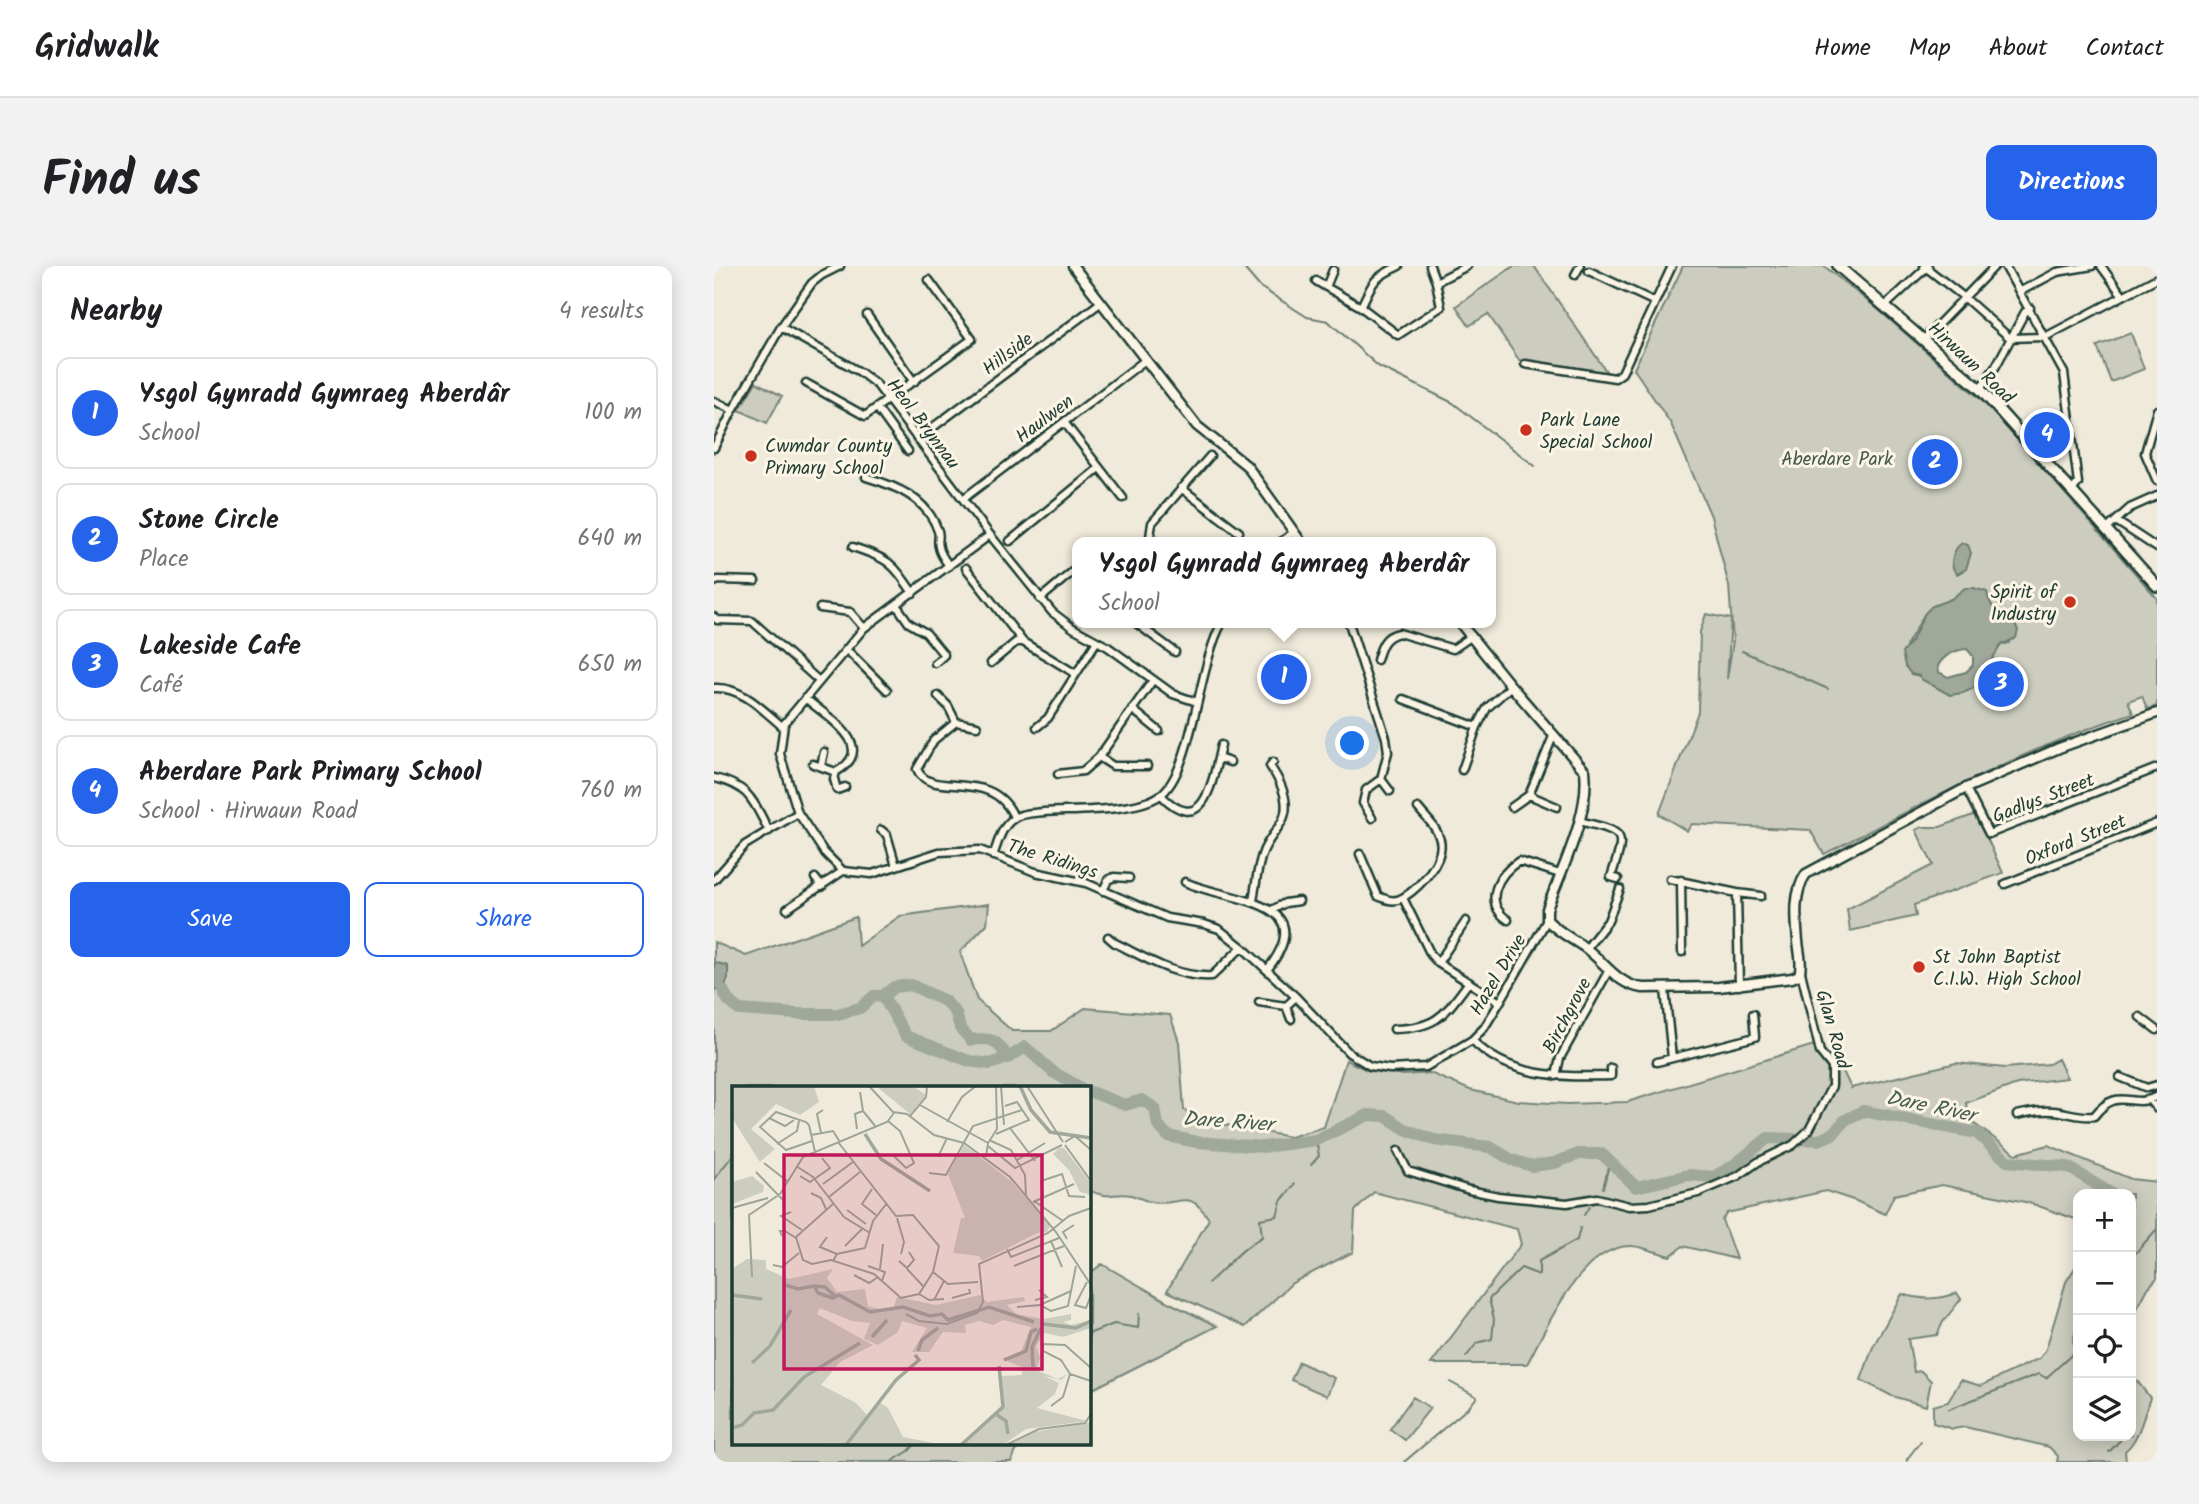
<!DOCTYPE html>
<html lang="en">
<head>
<meta charset="utf-8">
<style>
  :root { --surface:#fff; --page:#f2f2f2; --text:#202124; --muted:#757577; --line:#e0e0e0; --accent:#2563eb }
  body { margin:0; font-family:Kalam,sans-serif; background:var(--page); color:var(--text) }
  .controls { position:absolute; right:21px; bottom:21px; display:grid; overflow:hidden; border-radius:14px; box-shadow:0 4px 18px #0003 }
  .controls button { width:63px; height:63px; display:grid; place-items:center; padding:0; border:0; border-bottom:2px solid var(--line); background:var(--surface); color:var(--text); font:35px sans-serif }
  .you { position:absolute; left:639px; top:478px; width:24px; height:24px; margin:-18px; border:5px solid #fff; border-radius:50%; background:#1a73e8; box-shadow:0 0 0 10px #1a73e833 }
  .badge { display:grid; place-items:center; width:46px; height:46px; border-radius:50%; background:var(--accent); color:#fff; font-size:23px; font-weight:700 }
  .pin { position:absolute; translate:-50% -50%; border:4px solid #fff; box-shadow:0 2px 7px #0006 }
  .popup { position:absolute; left:358px; top:271px; width:424px; height:91px; box-sizing:border-box; display:grid; place-content:center; border-radius:14px; background:var(--surface); filter:drop-shadow(0 2px 5px #0005); font-size:23px; white-space:nowrap; color:var(--muted) }
  .popup b { font-size:26px; color:var(--text) }
  .popup::after { content:''; position:absolute; left:50%; top:100%; margin-left:-14px; border:14px solid transparent; border-top-color:var(--surface) }
  .list { margin:0; padding:0; list-style:none }
  h2 { display:flex; justify-content:space-between; align-items:center; height:91px; margin:0; padding:0 28px; font-size:30px }
  h2 small { font-size:23px; font-weight:400; color:var(--muted) }
  .list li { display:grid; grid-template-columns:46px 1fr auto; gap:21px; align-items:center; box-sizing:border-box; height:112px; margin:0 14px 14px; padding:0 14px; border:2px solid var(--line); border-radius:14px }
  .list b { display:block; font-size:26px; white-space:nowrap }
  .list p { margin:0; font-size:23px; white-space:nowrap; color:var(--muted) }
  .list em { font-size:23px; font-style:normal; color:var(--muted) }
  .actions { display:flex; gap:14px; padding:21px 28px }
  .actions a { flex:1; padding:16px 0; border:2px solid var(--accent); border-radius:14px; text-align:center; font-size:24px; color:var(--accent) }
  .actions .main { background:var(--accent); color:#fff }
  .icon { flex:none; width:38px; height:38px; fill:none; stroke:currentColor; stroke-width:2; stroke-linecap:round; stroke-linejoin:round }
  .map { position:relative; flex:none; width:1443px; height:1196px; overflow:hidden; border-radius:14px }
  header { display:flex; align-items:center; gap:42px; box-sizing:border-box; height:98px; padding:0 35px; background:var(--surface); border-bottom:2px solid var(--line) }
  header strong { font-size:33px }
  nav { display:flex; gap:38px; margin-inline-start:auto; font-size:24px }
  .intro { display:flex; align-items:center; justify-content:space-between; box-sizing:border-box; height:168px; padding:0 42px }
  h1 { margin:0; font-size:49px }
  .button { padding:18px 32px; border-radius:14px; background:var(--accent); color:#fff; font-size:24px; font-weight:700 }
  main { display:flex; gap:42px; padding:0 42px }
  aside { flex:1; background:var(--surface); border-radius:14px; box-shadow:0 4px 18px #0003 }
  .map>svg:first-child { display:block }
  .green { fill:#cccdbf; stroke:#76857a; stroke-width:2; fill-rule:evenodd }
  .water { fill:#9fa89a; stroke:#6c7d71; stroke-width:2; fill-rule:evenodd }
  .lines { fill:none; stroke-linecap:round; stroke-linejoin:round }
  .stream { stroke:#6c7d71; stroke-width:2 }
  .river { stroke:#9fa89a; stroke-width:12 }
  .minor-casing { stroke:#1f3d34; stroke-width:11 }
  .tertiary-casing { stroke:#1f3d34; stroke-width:13 }
  .secondary-casing { stroke:#1f3d34; stroke-width:14 }
  .minor { stroke:#fcf5e5; stroke-width:6 }
  .tertiary { stroke:#fcf5e5; stroke-width:8 }
  .secondary { stroke:#fcf5e5; stroke-width:9 }
  .poi-dot { fill:#c8321e; stroke:#fcf5e5; stroke-width:2.5 }
  .labels { text-anchor:middle; stroke-width:6; stroke-linejoin:round; paint-order:stroke }
  .street-label { font-size:19px; fill:#1f3d34; stroke:#fcf5e5 }
  .poi-label { font-size:19px; fill:#1f3d34; stroke:#fcf5e5; text-anchor:start }
  .park-label { font-size:19px; fill:#425a50; stroke:#fcf5e5 }
  .water-label { font-size:21px; font-style:italic; fill:#455d53; stroke:#fcf5e5 }
  .inset-river { fill:none; stroke:#9fa89a; stroke-width:3.5 }
  .inset-road { fill:none; stroke:#9ca598; stroke-width:2 }
  .view { fill:#c2185b; fill-opacity:0.15; stroke:#c2185b; stroke-width:3.5 }
  .inset-edge { fill:none; stroke:#1f3d34; stroke-width:3.5 }
</style>
</head>
<body>
<header>
<strong>Gridwalk</strong>
<nav><a>Home</a><a>Map</a><a>About</a><a>Contact</a></nav>
</header>
<div class="intro"><h1>Find us</h1><a class="button">Directions</a></div>
<main>
<aside>
<h2>Nearby<small>4 results</small></h2>
<ul class="list">
<li><span class="badge">1</span><div><b>Ysgol Gynradd Gymraeg Aberdâr</b><p>School</p></div><em>100 m</em></li>
<li><span class="badge">2</span><div><b>Stone Circle</b><p>Place</p></div><em>640 m</em></li>
<li><span class="badge">3</span><div><b>Lakeside Cafe</b><p>Café</p></div><em>650 m</em></li>
<li><span class="badge">4</span><div><b>Aberdare Park Primary School</b><p>School · Hirwaun Road</p></div><em>760 m</em></li>
</ul>
<div class="actions"><a class="main">Save</a><a>Share</a></div>
</aside>
<div class="map">
<svg width="1443" height="1196" viewBox="0 0 1443 1196">
  <rect width="100%" height="100%" fill="#efeada"/>
  <filter id="ink" filterUnits="userSpaceOnUse"><feTurbulence type="fractalNoise" baseFrequency=".0143" numOctaves="2"/><feDisplacementMap in="SourceGraphic" scale="14" xChannelSelector="R" yChannelSelector="G"/><feConvolveMatrix kernelMatrix="1 2 1 2 8 2 1 2 1" color-interpolation-filters="sRGB"/></filter>
  <g filter="url(#ink)">
    <path class="green" d="M800,0H820L894,108L805,94L774,48L755,60L742,40Z
      M969,0H1110L1167,46L1274,140L1443,332V440L1433,443L1428,430L1414,435L1419,447C1310,482 1211,537 1110,588L1096,564L978,558L973,565L945,548L984,446L986,366L992,348L1017,353L1013,413L1019,375L1015,320L997,250L957,158L920,103ZM1237,333L1276,340L1284,346L1295,349V377L1287,379L1273,397L1269,410L1236,429L1200,407L1192,380L1211,347Z
      M1417,67L1430,103L1397,116L1383,80Z
      M42,116L68,130L53,157L25,144Z
      M1262,548L1289,607L1200,639L1202,650L1136,665L1133,643L1219,599L1202,564L1208,561H1226Z
      M275,638L273,658L246,686L263,734L298,765H337L371,742L456,749L465,776L470,844L502,857L576,871L610,861L632,794L653,804L690,809L716,807L756,824L804,835L853,838L913,836L1100,779L1125,797L1137,822L1242,797L1291,802L1335,798L1344,793L1353,812L1303,818L1252,837L1255,854L1302,888L1334,879L1417,913L1443,916V1012L1434,1022L1417,1054V928H1364V954L1316,937L1228,919L1180,929L1171,948L1142,935L1112,925L1013,947L1008,954L1022,993L969,980L956,990C944,987 930,981 918,980C868,978 833,1061 813,1098H717L807,978L803,963L660,926L641,945L639,986L578,1017L531,1061L453,1025L495,953C473,920 467,941 438,936C431,935 424,931 417,929C401,926 393,934 375,924L374,822H19V1177H306L297,1196H0V676L32,690L142,651L144,680L186,650Z
      M1364,997V1170H1417V1107L1436,1132C1429,1151 1426,1172 1411,1185L1412,1196H1343L1344,1190L1335,1181L1251,1161L1239,1163L1219,1157V1140L1234,1136L1247,1114L1267,1120L1326,1092L1332,1083L1352,1016Z
      M388,998L456,1037L503,1060L375,1125V1001L379,1005Z
      M1243,1027L1247,1033L1229,1056L1223,1069L1194,1073L1200,1106L1207,1105L1217,1115L1212,1140L1178,1130L1147,1114L1159,1081L1188,1028C1208,1034 1223,1034 1243,1027Z
      M585,1096L620,1112L613,1130L577,1114Z
      M699,1131L716,1142L691,1174L676,1163Z"/>
    <path class="water" d="M1248,277L1254,279L1257,287L1252,303L1243,308C1234,299 1239,283 1248,277Z
      M1251,322H1260L1273,326C1276,341 1280,345 1295,349L1304,364L1302,372L1287,379L1260,422L1249,427L1236,429L1207,413L1206,410L1197,408L1191,400L1188,387L1198,374L1211,347L1218,340L1237,333ZM1253,383L1259,390V399L1252,406L1234,411L1225,406L1224,400C1230,389 1241,384 1253,383Z
      M0,696L14,700V713L9,724L0,723Z"/>
    <g class="lines">
      <path class="stream" d="M528,0L546,21L593,51L614,55L664,100L739,137L821,200
        M1028,385L1114,423
        M597,899L605,890L602,874
        M0,913L19,889
        M889,922L896,895
        M870,949L875,941
        M1417,975L1418,972
        M1417,992L1442,964
        M494,1017C513,1001 526,983 548,971L546,953L563,950L567,935L581,918
        M374,1068L400,1058L424,1062L425,1048
        M752,1091L763,1077L778,1073L780,1053L775,1033L807,1002L825,1009V995L863,974L866,962
        M1235,1143L1325,1108L1332,1112L1364,1083L1359,1076L1364,1056
        M1395,1186L1410,1170
        M177,1196L195,1185L202,1177
        M690,1196L755,1141L763,1131L736,1116
        M1193,1196V1193L1207,1175"/>
      <path class="river" d="M9,724L14,734L25,744L82,748H124L146,742L160,730H169L192,770L255,795L276,798L296,791L311,781L339,806L367,822
        M169,730L180,721L197,719L231,735L242,747L246,762L257,774C279,771 283,774 294,792
        M374,825L411,839L428,834L441,842L444,859L454,870L483,876L550,881L602,874L654,849L671,850L691,863L720,874L776,881L798,894L818,900L840,897L865,888H888L922,921L975,909L1000,911L1020,899L1054,872L1105,874L1119,868L1131,854L1149,845L1263,867L1293,895L1354,901L1398,928"/>
      <g class="minor-casing">
        <path id="minor" d="M1210,0L1251,32L1296,72L1331,71L1443,12
          M1291,0L1350,107L1364,217L1358,225
          M1387,0L1409,30
          M619,4L612,21L647,41L684,69L727,41L722,16L716,0
          M875,5L941,36
          M861,9L866,0
          M602,15L612,21
          M722,16L753,0
          M1307,25L1343,6L1378,0
          M647,41C659,15 659,12 685,0
          M1170,41L1214,0
          M153,49L200,116
          M67,61L146,106L163,119L276,269L338,346L359,362L394,381L459,428L483,436
          M1210,73L1281,0
          M811,98L901,112L908,107L958,0
          M92,117L151,150L258,73L215,14
          M1266,123L1282,100L1311,46L1316,42
          M0,135L19,144
          M163,142L194,185
          M1443,144L1431,187L1443,215
          M350,156L409,232
          M218,162L386,37
          M0,182L19,144L67,61L98,17L108,9L126,0
          M152,211C182,220 213,232 224,265C226,271 223,275 225,281C226,288 231,294 235,300
          M467,222L525,266
          M249,233L430,95
          M1402,255L1443,282
          M1393,263L1416,242L1443,230
          M276,269L150,362L70,458L66,488L84,547L110,586L129,605L158,608L225,586L266,584L321,606L372,617L453,652L490,658L505,663L528,681L582,731L635,787L656,800L676,803L712,801L758,774L770,762L786,736L833,654
          M296,275L385,202
          M443,276L436,271L438,257L496,190
          M567,276L580,266
          M139,281C176,294 177,295 199,327
          M252,302L309,376
          M0,316L4,314L41,315
          M326,333L364,301
          M183,340L195,357L212,367L230,389L221,397
          M106,342L136,346L150,362
          M0,351L3,354L38,355L105,415
          M422,357L461,386
          M635,357L672,472L674,486L667,513L652,524L649,537L658,552
          M132,383L173,424
          M663,394C667,380 670,370 685,367L739,383L758,370
          M277,397L302,376H309L362,408
          M0,422C27,420 50,445 69,461
          M224,430L234,440L242,456L263,460
          M91,432C113,451 166,481 122,506L120,513L123,524L131,521
          M689,433L763,461
          M418,443L445,465
          M242,456L220,474L203,503C216,535 277,499 300,551
          M323,461L334,452L383,375
          M385,491L399,500H433
          M504,492L516,496
          M99,498L122,506
          M107,500L110,486
          M748,504L763,461L773,442L797,420
          M344,508L369,505L385,491L439,414
          M0,512C36,520 39,535 55,565
          M667,513L676,525
          M1252,522L1275,568L1443,502
          M447,529C491,574 499,512 507,479
          M815,529L843,541
          M798,541L815,529L840,468
          M865,555C913,567 912,565 897,611L904,613
          M167,564L173,569L182,600
          M646,588L664,630C673,634 681,637 690,631C706,621 731,594 726,574C723,561 712,552 704,542
          M279,590C284,577 287,561 299,553C306,547 321,547 330,546C360,544 421,546 445,530C479,508 484,398 508,357
          M101,612L108,621
          M956,613L1023,627L1047,630
          M0,614L31,579L84,547
          M967,614L968,686
          M471,616C513,636 610,632 553,704
          M1291,618L1443,557
          M389,625L394,614L400,611L415,612
          M1023,627L1025,720
          M689,632L717,689L724,697L786,736
          M539,635C542,619 543,601 549,586C553,575 561,567 567,557C578,539 567,516 556,500L559,496
          M73,643L129,605
          M558,644L571,637L585,635
          M794,654C768,637 784,608 805,595L846,608
          M394,671L401,677C432,692 463,712 498,710L528,681
          M872,683L894,655L906,623
          M724,697L752,655
          M951,723L958,792
          M545,736L572,740L582,731
          M572,740L577,753
          M1426,751L1443,764
          M680,763C724,762 730,749 755,716
          M758,774C795,812 847,811 897,810V802
          M943,796L1041,771L1039,748
          M842,810L846,792L895,704
          M1406,811L1433,822L1443,819
          M1436,835L1443,843
          M1303,849C1315,846 1327,844 1339,845C1354,846 1365,852 1380,850C1405,818 1419,845 1443,830
          M684,885L694,905L755,924L784,930L853,937L883,932L915,940L935,939L984,927L1024,910L1044,896L1079,879L1095,864L1118,820V801L1106,786L1087,706"/>
      </g>
      <g class="tertiary-casing">
        <path id="tertiary" d="M359,0L483,160L533,200L587,276
          M746,357L797,420L871,505C876,548 848,602 833,643V654C844,666 857,672 870,681C891,696 903,719 929,722L1005,721L1078,712L1085,709C1089,698 1085,687 1084,675C1082,653 1079,627 1092,608L1252,522L1345,482L1443,447"/>
      </g>
      <g class="secondary-casing">
        <path id="secondary" d="M1124,0L1266,123L1443,320"/>
      </g>
      <use href="#minor" class="minor"/>
      <use href="#tertiary" class="tertiary"/>
      <use href="#secondary" class="secondary"/>
    </g>
  </g>
  <g class="poi-dot">
    <circle cx="812" cy="164" r="7"/>
    <circle cx="37" cy="190" r="7"/>
    <circle cx="1356" cy="336" r="7"/>
    <circle cx="1205" cy="701" r="7"/>
  </g>
  <g class="labels">
    <g class="street-label">
      <text transform="translate(293 87) rotate(-37)" y="7">Hillside</text>
      <text transform="translate(1258 96) rotate(43)" y="7">Hirwaun Road</text>
      <text transform="translate(330 152) rotate(-37)" y="7">Haulwen</text>
      <text transform="translate(210 157) rotate(53)" y="7">Heol Brynnau</text>
      <text transform="translate(1329 531) rotate(-21)" y="7">Gadlys Street</text>
      <text transform="translate(1361 573) rotate(-22)" y="7">Oxford Street</text>
      <text transform="translate(339 592) rotate(17)" y="7">The Ridings</text>
      <text transform="translate(783 708) rotate(-59)" y="7">Hazel Drive</text>
      <text transform="translate(852 749) rotate(-62)" y="7">Birchgrove</text>
      <text transform="translate(1120 763) rotate(74)" y="7">Glan Road</text>
    </g>
    <g class="poi-label">
      <text x="826" y="160">Park Lane<tspan x="826" dy="22">Special School</tspan></text>
      <text x="51" y="186">Cwmdar County<tspan x="51" dy="22">Primary School</tspan></text>
      <text x="1342" y="332" text-anchor="end">Spirit of<tspan x="1342" dy="22">Industry</tspan></text>
      <text x="1219" y="697">St John Baptist<tspan x="1219" dy="22">C.I.W. High School</tspan></text>
    </g>
    <g class="park-label">
      <text x="1123" y="199">Aberdare Park</text>
    </g>
    <g class="water-label">
      <text transform="translate(1217 840) rotate(12)" y="7">Dare River</text>
      <text transform="translate(514 855) rotate(4)" y="7">Dare River</text>
    </g>
  </g>
  <g transform="translate(18 820)">
    <rect width="359" height="359" fill="#efeada"/>
    <path d="M0,0H82L87,16L68,29L44,18L19,43L43,63L28,76L0,32ZM144,0H181L194,9L178,28ZM232,59L279,95L318,140L315,146L305,147L250,175L247,170L221,167L229,132H233L216,88ZM327,62H332L359,97V109L348,106L337,84L321,68ZM20,90L32,100L31,106L0,118V96ZM15,173L34,174V183L57,193L101,183L95,192L105,206L133,203L136,220L154,225L161,223L165,211L204,219L248,209L255,216L292,211L293,215L275,219L284,228L311,233L339,228V234L331,236L339,239L359,234V242L331,251L313,247L304,260L308,272L304,284L326,293L336,288L329,294L312,290L327,297L323,308L305,322L355,335L294,343L271,359H227L270,319L267,290L290,289V281L270,273L289,265L299,241L271,234L261,239L247,235L233,239L234,247L211,246L197,266H180L195,242L170,235L166,246L146,259L132,253L138,237L120,235L88,222L85,228L141,259L108,276L89,299L124,317L135,329L147,316L156,322L171,351L212,359H0V183ZM359,336V359H277L302,346Z" fill="#cccdbf"/>
    <path class="inset-river" d="M288,0L299,24L318,46L359,52M133,48L149,73L198,105M53,199L66,203L82,200L86,207L101,212L107,209L138,226L171,221L198,230L210,228L216,234L257,221L302,236M82,200L93,201L104,211M0,209L30,213M311,238L344,242L359,235M140,251L155,234M186,265L190,254L206,242M272,274L294,265L299,246L305,243M20,277L38,260L59,224M301,281L300,261L309,242M265,329L274,335L276,348M0,342L10,339L22,327L41,324L72,291L128,257M114,359L164,294L187,274L183,269M229,359L271,321L267,280"/>
    <path class="inset-road" d="M137,0L161,26L175,28L202,49L232,57L278,91L324,146L359,199M269,0L272,39M295,0L331,56M128,6L131,25L144,41M188,19L256,57M178,30L194,11L195,0M37,32L53,40L62,34M156,35L168,45L182,77L174,82L162,70M215,36L230,11L244,0M278,42L303,75M125,43L123,28L131,25M89,47L85,28L91,24M264,48L297,34L285,16L273,20M79,49L101,45L108,56M257,54L279,64L293,89L294,110M80,55L54,64L28,41L44,26L74,36L77,39L83,66M333,56L343,50L359,64M45,58L65,45L67,35M333,59L359,95M256,60L283,82L330,59M206,71L215,52M254,71L256,57L265,43L264,0M285,74L313,57M32,77L55,95M64,80L81,91L112,131L138,147M24,86L51,114M197,87L214,89L241,40L290,24M68,90L78,96L98,82L90,72M91,98L121,76M140,103L130,118L144,129M79,107L89,112L94,123M48,108L71,71L155,36L162,27M311,110L309,95L330,88L337,110L353,111M97,111L128,86M302,115L331,135M301,116L342,98M101,118L64,151L71,174L80,178L99,174L142,188L169,212L187,208L201,186L207,160L181,129L164,130L106,56M0,122L36,112M115,124L134,138M59,126L49,130L70,144M165,132L172,156L169,168M50,150L48,145H53L64,152M95,151L88,161L105,168M335,153L331,146L342,139M319,155L330,181M113,160L130,143M275,163L279,171L327,152M101,175L105,168L133,162L141,135L155,117M167,175L175,182L182,174L177,166M41,179L50,181L67,167M136,180L153,186L150,195M282,180L332,160M148,183L151,158M175,183L192,201M201,186L216,198L246,196M122,189L137,197L146,191M20,191L17,129L48,108M355,196L343,219L354,222L359,209M187,208L197,214L212,213M220,212L238,207L237,203M202,214L212,195M303,214L315,211L307,204M308,219L319,225L336,220L344,180M285,221L308,219L339,205M174,228L187,235L215,238L245,227L251,216L247,178L316,147L337,130L359,122M359,282L333,259L311,258V265L329,274L338,288L359,295M319,320L331,311L338,288M274,359L307,343L353,337L359,328"/>
    <path class="view" d="M52,69H310V283H52Z"/>
    <rect width="359" height="359" class="inset-edge"/>
  </g>
</svg>
<div class="controls">
<button>+</button>
<button>−</button>
<button><svg class="icon" aria-label="locate" viewBox="0 0 24 24"><circle cx="12" cy="12" r="6"/><path d="M12 2v4M12 18v4M2 12h4M18 12h4"/></svg></button>
<button><svg class="icon" aria-label="layers" viewBox="0 0 24 24"><path d="M12 4l9 5-9 5-9-5zM3 14l9 5 9-5"/></svg></button>
</div>
<div class="you"></div>
<div class="pin badge" style="left:570px;top:411px">1</div>
<div class="popup"><b>Ysgol Gynradd Gymraeg Aberdâr</b>School</div>
<div class="pin badge" style="left:1221px;top:196px">2</div>
<div class="pin badge" style="left:1287px;top:418px">3</div>
<div class="pin badge" style="left:1333px;top:169px">4</div>
</div>
</main>
</body>
</html>
